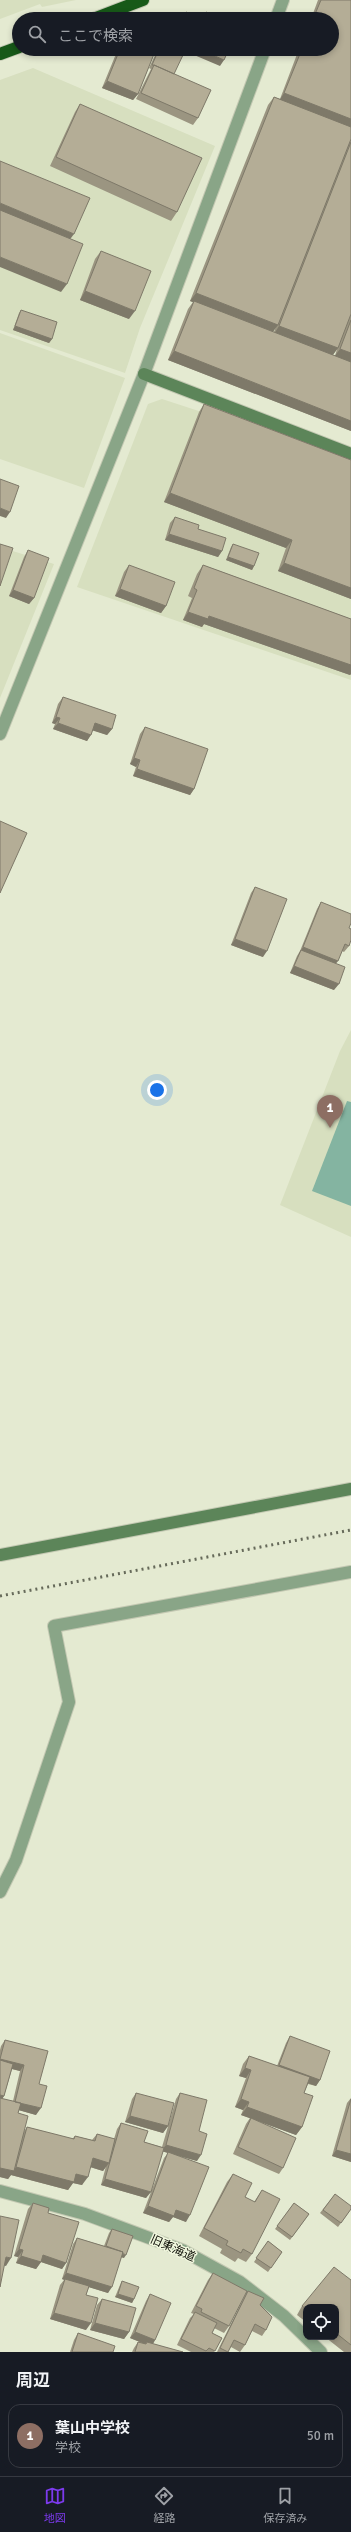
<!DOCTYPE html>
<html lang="ja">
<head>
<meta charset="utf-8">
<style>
  :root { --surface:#171b24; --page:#20242c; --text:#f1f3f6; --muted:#9ea1a6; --line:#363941; --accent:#7c3aed }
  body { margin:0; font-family:Signika,"Noto Sans JP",sans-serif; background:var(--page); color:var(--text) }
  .controls { position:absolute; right:12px; bottom:12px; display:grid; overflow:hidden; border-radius:8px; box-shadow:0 2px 6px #0003 }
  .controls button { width:36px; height:36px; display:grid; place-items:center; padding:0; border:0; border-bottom:1px solid var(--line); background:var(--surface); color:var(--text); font:20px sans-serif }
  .you { position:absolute; left:157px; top:1090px; width:14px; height:14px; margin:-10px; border:3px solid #fff; border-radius:50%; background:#1a73e8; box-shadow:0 0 0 6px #1a73e833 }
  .badge { display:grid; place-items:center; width:26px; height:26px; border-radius:50%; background:var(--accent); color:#fff; font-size:13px; font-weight:700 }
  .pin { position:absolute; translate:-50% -33px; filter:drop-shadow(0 1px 2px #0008) }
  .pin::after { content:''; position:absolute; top:21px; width:14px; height:12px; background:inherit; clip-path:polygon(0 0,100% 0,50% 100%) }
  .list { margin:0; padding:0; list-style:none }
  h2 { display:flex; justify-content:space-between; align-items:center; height:52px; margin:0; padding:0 16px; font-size:17px }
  h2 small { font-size:13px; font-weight:400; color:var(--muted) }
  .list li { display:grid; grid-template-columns:26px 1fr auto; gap:12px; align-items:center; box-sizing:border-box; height:64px; margin:0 8px 8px; padding:0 8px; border:1px solid var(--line); border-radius:12px }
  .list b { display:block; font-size:15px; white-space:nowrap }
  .list p { margin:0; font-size:13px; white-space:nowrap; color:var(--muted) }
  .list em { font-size:13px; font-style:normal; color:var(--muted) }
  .icon { flex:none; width:22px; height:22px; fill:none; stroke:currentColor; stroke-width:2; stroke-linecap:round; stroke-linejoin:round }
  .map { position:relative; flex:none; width:351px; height:2352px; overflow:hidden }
  .search { position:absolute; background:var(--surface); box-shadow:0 2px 6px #0003; left:12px; right:12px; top:12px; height:44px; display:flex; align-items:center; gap:10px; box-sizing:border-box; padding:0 14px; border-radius:22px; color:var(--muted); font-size:15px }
  .sheet { height:124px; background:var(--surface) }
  nav { display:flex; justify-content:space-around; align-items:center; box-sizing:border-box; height:56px; border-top:1px solid var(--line); background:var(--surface); font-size:11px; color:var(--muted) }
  nav a { display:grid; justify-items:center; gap:2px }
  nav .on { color:var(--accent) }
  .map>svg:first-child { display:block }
  .built { fill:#d7dfbf }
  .water { fill:#84b4a1 }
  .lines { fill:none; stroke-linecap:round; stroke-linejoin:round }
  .street-casing { stroke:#c3c8b2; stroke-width:14 }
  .secondary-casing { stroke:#c3c8b2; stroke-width:14 }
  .highway-casing { stroke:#c3c8b2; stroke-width:14 }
  .street { stroke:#89a587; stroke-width:12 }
  .secondary { stroke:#5c8559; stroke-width:12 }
  .highway { stroke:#175918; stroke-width:12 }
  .rail { stroke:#666a5a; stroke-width:3; stroke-dasharray:2 4; stroke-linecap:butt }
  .wall { fill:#9b9581; fill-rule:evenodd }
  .shaded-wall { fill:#7e7969 }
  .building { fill:#b4ad96; stroke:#7e7969 }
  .labels { text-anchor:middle; stroke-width:3; stroke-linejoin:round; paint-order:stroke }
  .street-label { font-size:12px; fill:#15170e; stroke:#f1f7de }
</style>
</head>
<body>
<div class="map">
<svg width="351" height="2352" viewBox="0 0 351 2352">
  <rect width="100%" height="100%" fill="#e4ead1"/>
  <path class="built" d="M0,0H76L42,7L40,4L0,19Z
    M33,68L215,146L140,328L125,373L0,330V80Z
    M0,333L125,378L84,488L0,459Z
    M162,399L351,461V680L77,587L148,404Z
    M0,547L54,564L0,698Z
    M351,1030V1237L280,1205L340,1051Z"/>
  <path class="water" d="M347,1101L351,1102V1206L312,1191Z"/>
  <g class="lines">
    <g class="street-casing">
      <path id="street" d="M276,19L283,0
        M0,734L144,374L265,49
        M0,1892L16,1860L69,1702L54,1626L351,1572
        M0,2191L85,2214L182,2250L240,2282L284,2316L321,2352"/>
    </g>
    <g class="secondary-casing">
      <path id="secondary" d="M144,374L351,454
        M0,1555L351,1489"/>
    </g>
    <g class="highway-casing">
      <path id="highway" d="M93,19L143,0
        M0,54L19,47"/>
    </g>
    <use href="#street" class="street"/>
    <use href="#secondary" class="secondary"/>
    <use href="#highway" class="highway"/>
    <path class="rail" d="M0,1596L351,1530"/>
  </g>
  <path class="wall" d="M318,0H351V431L168,360L188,309L193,302L190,301L268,105L274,97L280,99L299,49H332V19H311ZM276,326L274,332H273ZM337,349L335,356L333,355Z
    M186,12L202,19L206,12L222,19H181Z
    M118,49H156L138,94L133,100L102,88Z
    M158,49H169L174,74L198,118L193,125L136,99L151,69L149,68Z
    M80,104L177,212L171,221L50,166L75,112Z
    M101,251L129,319L80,300L95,259Z
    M21,310L52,339L49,343L13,330L19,313Z
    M204,404L351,460V599L278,571L286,548L164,502L199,412Z
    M175,517L198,529L222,551L218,557L165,540L170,523Z
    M233,544L254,566L252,570L226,560L231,547Z
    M28,550L34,598L29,604L9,596L24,557Z
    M129,565L166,606L161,613L115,596L124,572Z
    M203,565L351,619V674L350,675L204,624L202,627L183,620L192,598L188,596L197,574Z
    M63,697L112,729L107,735L93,730L87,741L53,729L55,724L52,723L58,704Z
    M145,727L194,789L190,795L133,776L136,767L130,764L140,734Z
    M255,887L263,957L231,945L251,893Z
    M321,902L349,928V946L344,952L342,951L336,963L334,990L290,973L297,956L300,951L317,909Z
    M290,2036L320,2080L316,2086L308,2084L304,2093L302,2127L296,2135L258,2121L283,2168L279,2174L233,2154L246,2124L250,2118L241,2115L243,2110L235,2107L246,2078L239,2076L243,2064L249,2056L277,2066L286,2043Z
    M5,2040L39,2084L36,2115L19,2110L18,2113L23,2133L27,2127L72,2139L75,2136L92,2140L97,2134L114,2139L117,2129L121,2123L144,2142L162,2147L176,2099L180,2093L199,2131L197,2161L179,2156L186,2222L173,2217L169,2222L143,2213L164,2158L168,2153L162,2151L146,2198L101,2185L106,2166L103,2171L90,2167L82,2185L73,2183L68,2190L11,2175L8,2179L0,2177V2050L1,2046ZM12,2069L20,2071L13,2101L2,2099L4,2096Z
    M136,2093L168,2126L163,2133L125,2122L132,2099Z
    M351,2098V2162L332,2156L347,2103Z
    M233,2174L245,2197L254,2202L262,2190L252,2254L246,2262L238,2258L235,2262L220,2253L222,2249L199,2236L227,2182Z
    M335,2194L351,2209L338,2227L320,2213Z
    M33,2203L48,2213L66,2263L62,2269L41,2262L36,2269L16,2263L18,2257L14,2256L28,2209Z
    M294,2203L309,2214L290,2240L275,2229Z
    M112,2229L124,2258L121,2257L108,2293L89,2287L86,2295V2330L50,2319L60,2285L64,2280L62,2279L73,2244L77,2238L104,2246L109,2233Z
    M268,2241L282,2252L268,2272L254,2262Z
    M213,2273L229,2326L224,2333L214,2328L212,2333L222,2338L214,2352H191L177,2345L190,2318L194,2314L191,2313L208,2280Z
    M351,2280V2352H344L325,2337H336V2307H306V2322L297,2315L302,2306Z
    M122,2281L134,2299L132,2303L115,2297L120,2285Z
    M248,2291L260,2305L266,2330L262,2336L252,2331L245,2345L240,2352L231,2347L228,2352H217L244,2297Z
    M150,2294L155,2340L153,2344L183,2352H132L134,2348L138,2342H140L130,2338L146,2301Z
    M102,2299L129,2332L124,2339L90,2330L97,2305Z
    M78,2333L113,2352H70L74,2340Z"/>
  <path class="shaded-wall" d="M180,49H199L224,60L220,66Z
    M107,81L138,94L133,100L102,88Z
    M284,93L351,119V130L279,101Z
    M0,203L74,234L68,242L0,213Z
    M0,257L67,284L61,292L0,267Z
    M85,291L135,311L129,319L80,300Z
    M196,293L278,325L272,333L190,301Z
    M15,326L52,339L49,343L13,330Z
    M279,326L338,348L332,356L274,334Z
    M340,349L351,353V364L334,357Z
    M174,351L351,421V431L168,360Z
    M170,493L292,540L286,548L164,502Z
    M0,508L10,512L6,518L0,516Z
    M169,534L222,551L218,557L165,540Z
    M228,557L254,566L252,570L226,560Z
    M284,563L351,588V599L278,571Z
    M120,589L166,606L161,613L115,596Z
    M13,590L34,598L29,604L9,596Z
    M188,612L209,616L351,665V674L350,675L204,624L202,627L183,620Z
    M56,717L60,718L55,724L52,723Z
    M58,723L91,735L87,741L53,729Z
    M95,723L112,729L107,735L91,730Z
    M134,758L140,760L136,767L130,764Z
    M137,769L194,789L190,795L133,776Z
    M235,939L267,951L263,957L231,945Z
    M303,947L338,961L333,967L299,954Z
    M294,966L339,984L334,990L290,973Z
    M0,2059L24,2065L20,2071L0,2066Z
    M279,2065L320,2080L316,2086L275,2072Z
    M245,2068L251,2070L246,2078L239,2076Z
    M0,2095L4,2096L0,2102Z
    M241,2099L249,2102L243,2110L235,2107Z
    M15,2102L41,2108L36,2115L11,2108Z
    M247,2107L302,2127L296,2135L241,2115Z
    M130,2116L168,2126L163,2133L125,2122Z
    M166,2145L201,2155L197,2161L161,2151Z
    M336,2150L351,2154V2162L332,2156Z
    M93,2158L109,2163L103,2171L87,2166Z
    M16,2167L76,2174L88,2177L82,2185L73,2183L68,2190L11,2175L8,2179L0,2177V2168L13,2171Z
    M105,2179L151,2192L146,2198L101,2185Z
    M148,2206L176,2210L190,2215L186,2222L173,2217L169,2222L143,2213Z
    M105,2247L126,2255L124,2258L103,2251Z
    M19,2249L23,2250L18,2257L14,2256Z
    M43,2255L66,2263L62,2269L41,2262L36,2269L16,2263L21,2256Z
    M6,2257L11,2258L6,2266L1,2265Z
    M66,2273L112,2287L108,2293L62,2279Z
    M118,2294L134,2299L132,2303L115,2297Z
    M54,2313L91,2323L86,2330L50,2319Z
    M95,2323L129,2332L124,2339L90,2330Z
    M135,2332L155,2340L151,2347L147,2342L145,2344L130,2338Z"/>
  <path class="building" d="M321,0H351V119L284,93L302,49H332V19H313Z
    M186,12L202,19H183Z
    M206,12L222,19H203Z
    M120,49H156L138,94L107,81Z
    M159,49H169L183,55L174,74L154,65H152Z
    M199,49H229L224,60Z
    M154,65L211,90L198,118L141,93Z
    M274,97L351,127V139L278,325L196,293Z
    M80,104L202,158L177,212L56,157Z
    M351,142V314L338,348L279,326Z
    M0,161L90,198L74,234L0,203Z
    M0,210L83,244L67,284L0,257Z
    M101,251L151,271L135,311L85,291Z
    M194,301L351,362V421L174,351Z
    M21,310L57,322L52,339L15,326Z
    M351,320V353L340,349Z
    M204,404L351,460V588L284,563L292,540L170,493Z
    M0,479L19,486L10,512L0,508Z
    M175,517L199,525L198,529L226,538L222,551L169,534Z
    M0,544L13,548L0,586Z
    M233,544L259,553L254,566L228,557Z
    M28,550L49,558L34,598L13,590Z
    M129,565L175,582L166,606L120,589Z
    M203,565L351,619V665L209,616L208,619L188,612L197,590L194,588Z
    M63,697L116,715L112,729L95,723L91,735L58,723L60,718L56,717Z
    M145,727L208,749L194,789L137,769L140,760L134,758Z
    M0,821L27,833L0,893Z
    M255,887L287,899L267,951L235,939Z
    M321,902L351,914V923L349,928L351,929V940L349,946L345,944L338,961L303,947Z
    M301,950L345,967L339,984L294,966Z
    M290,2036L330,2051L320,2080L279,2065Z
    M5,2040L48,2051L39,2084L47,2086L41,2108L15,2102L24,2065L0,2059Z
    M249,2056L310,2077L304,2093L313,2096L302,2127L247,2107L249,2102L241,2099L251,2070L245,2068Z
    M0,2060L13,2064L4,2096L0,2095Z
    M136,2093L174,2103L168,2126L130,2116Z
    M180,2093L207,2100L199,2131L207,2134L201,2155L166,2145Z
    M0,2098L21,2103L18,2113L28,2116L14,2171L0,2168Z
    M351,2099V2154L336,2150Z
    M251,2118L296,2138L283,2168L238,2147Z
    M121,2123L148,2131L144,2142L164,2148L151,2192L105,2179Z
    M27,2127L74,2139L75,2136L95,2141L97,2134L115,2139L109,2163L93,2158L88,2177L76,2174L74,2182L16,2167Z
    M168,2152L209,2167L190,2215L176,2210L174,2216L148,2206Z
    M233,2174L252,2183L245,2197L255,2202L262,2190L280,2199L252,2254L243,2249L241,2253L226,2245L228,2241L204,2228Z
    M335,2194L351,2206V2209L341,2223L323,2210Z
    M33,2203L49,2208L48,2213L79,2222L66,2263L43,2255L41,2262L21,2256L23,2250L19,2249Z
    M294,2203L309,2214L292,2237L277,2226Z
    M0,2216L19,2220L11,2258L6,2257L0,2287Z
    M112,2229L133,2236L126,2255L122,2253L123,2252L106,2246Z
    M77,2238L123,2252L112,2287L66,2273Z
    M268,2241L282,2252L271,2268L256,2258Z
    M334,2267L351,2280V2345L336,2333V2307H306V2309L302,2306Z
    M213,2273L247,2291L229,2326L201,2312L202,2309L196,2306Z
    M65,2279L89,2286L86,2295L98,2298L91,2323L54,2313Z
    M122,2281L139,2287L134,2299L118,2294Z
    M248,2291L264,2298L260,2305L272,2317L266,2330L255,2324L245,2345L234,2340L228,2352L220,2348Z
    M150,2294L171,2303L155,2340L135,2332Z
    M102,2299L136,2308L129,2332L95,2323Z
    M195,2312L217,2323L212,2333L222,2338L215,2351L209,2348L206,2351L181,2339Z
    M78,2333L115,2346L113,2352H72Z
    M138,2342L146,2344L147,2342L183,2352H135Z"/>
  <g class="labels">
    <g class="street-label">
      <text transform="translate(173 2248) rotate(24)" y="4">旧東海道</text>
    </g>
  </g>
</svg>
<div class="controls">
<button><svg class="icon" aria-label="locate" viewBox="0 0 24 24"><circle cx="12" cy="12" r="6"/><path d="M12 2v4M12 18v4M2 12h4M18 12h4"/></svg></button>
</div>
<div class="you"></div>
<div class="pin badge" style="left:330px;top:1128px;background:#8d6e63">1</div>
<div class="search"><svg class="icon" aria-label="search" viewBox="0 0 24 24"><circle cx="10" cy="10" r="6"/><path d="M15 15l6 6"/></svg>ここで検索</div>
</div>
<section class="sheet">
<h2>周辺<small></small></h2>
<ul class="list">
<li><span class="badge" style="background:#8d6e63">1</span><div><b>葉山中学校</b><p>学校</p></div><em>50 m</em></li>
</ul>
</section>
<nav>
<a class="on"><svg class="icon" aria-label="map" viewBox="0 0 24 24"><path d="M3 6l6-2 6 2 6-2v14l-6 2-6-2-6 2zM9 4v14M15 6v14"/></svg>地図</a>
<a><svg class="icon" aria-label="directions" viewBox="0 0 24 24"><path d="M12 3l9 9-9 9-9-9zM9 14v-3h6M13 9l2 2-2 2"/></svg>経路</a>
<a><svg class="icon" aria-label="saved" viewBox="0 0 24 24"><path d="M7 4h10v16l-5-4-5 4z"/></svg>保存済み</a>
</nav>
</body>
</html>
